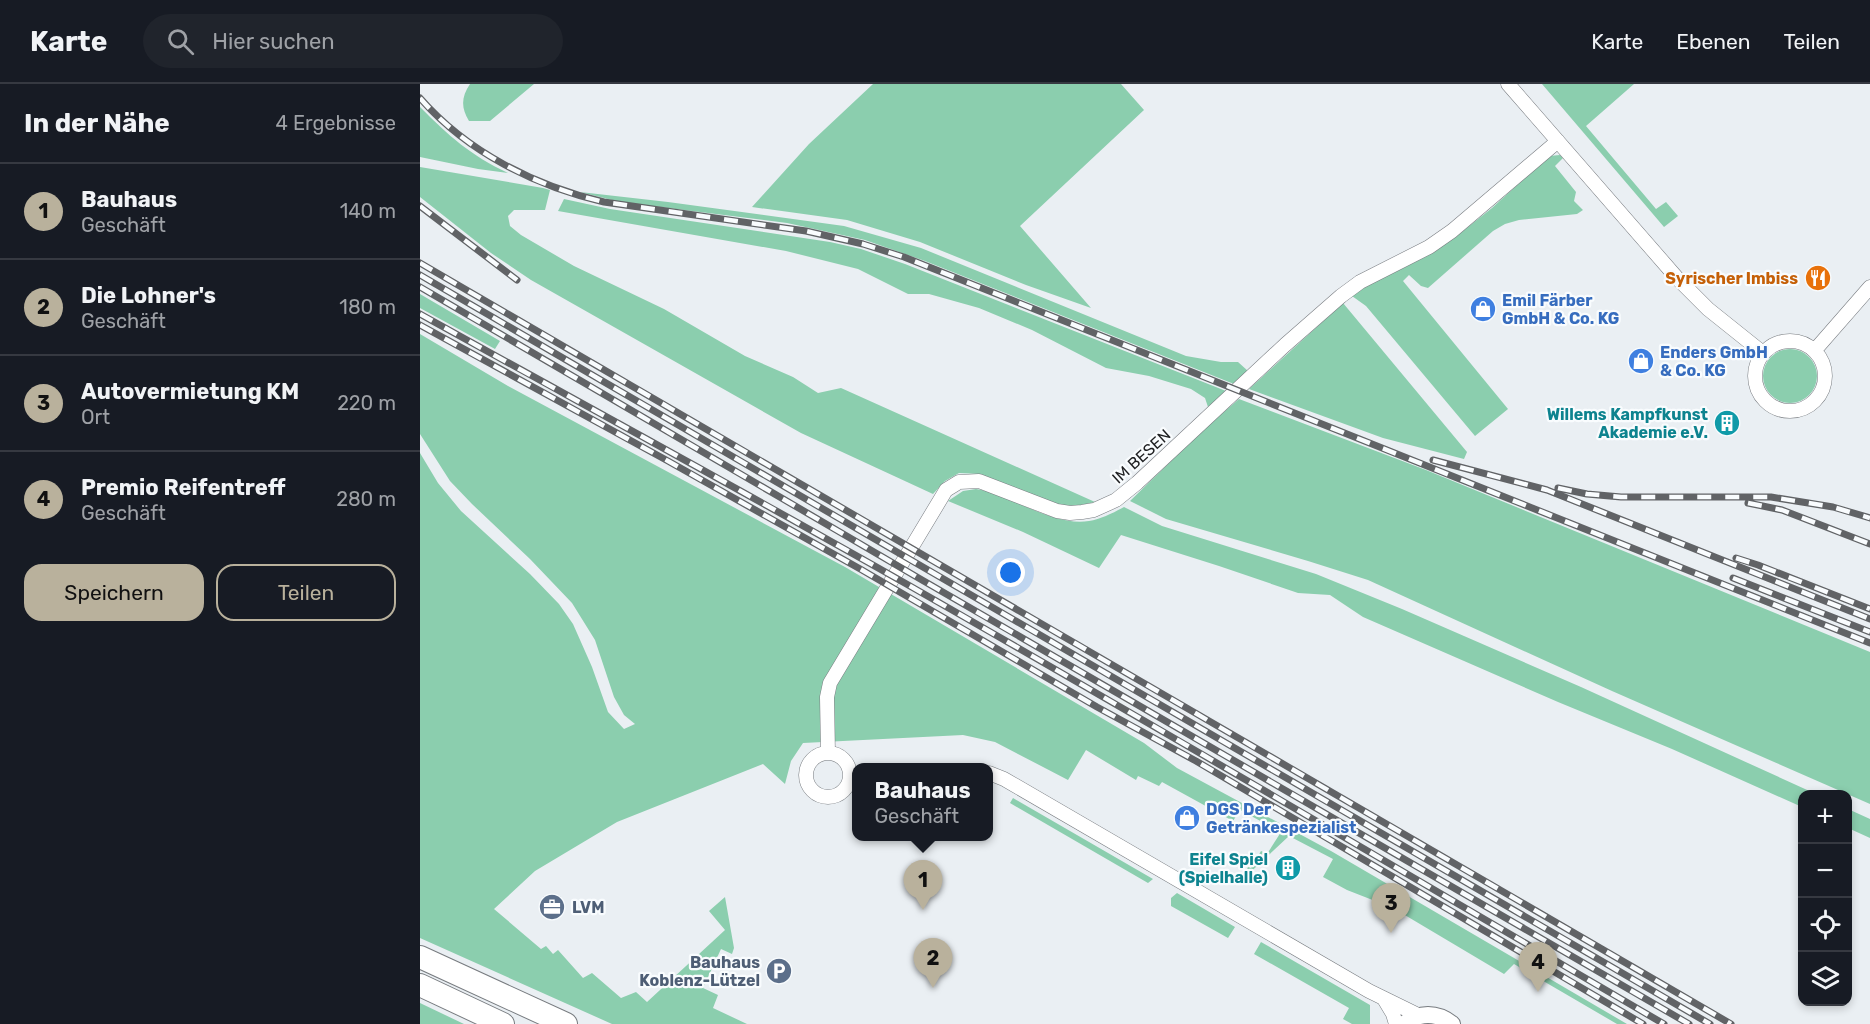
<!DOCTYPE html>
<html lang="de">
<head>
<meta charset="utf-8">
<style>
  :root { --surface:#171b24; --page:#20242c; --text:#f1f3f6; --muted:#9ea1a6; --line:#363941; --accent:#b9b19c }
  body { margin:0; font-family:Rubik,sans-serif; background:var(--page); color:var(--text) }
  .controls { position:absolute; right:18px; bottom:18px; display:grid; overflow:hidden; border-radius:12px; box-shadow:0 3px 9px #0003 }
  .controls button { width:54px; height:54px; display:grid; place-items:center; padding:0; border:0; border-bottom:2px solid var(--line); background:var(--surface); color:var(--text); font:30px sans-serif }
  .you { position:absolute; left:591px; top:489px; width:21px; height:21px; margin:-15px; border:4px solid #fff; border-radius:50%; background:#1a73e8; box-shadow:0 0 0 9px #1a73e833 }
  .badge { display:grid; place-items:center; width:39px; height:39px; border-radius:50%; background:var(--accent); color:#111; font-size:20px; font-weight:700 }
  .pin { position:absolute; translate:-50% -50px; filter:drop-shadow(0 2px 3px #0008) }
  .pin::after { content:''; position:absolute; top:32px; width:21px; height:18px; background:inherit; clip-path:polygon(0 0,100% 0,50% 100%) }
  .popup { position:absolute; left:432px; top:679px; width:141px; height:78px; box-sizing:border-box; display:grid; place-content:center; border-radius:12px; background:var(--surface); filter:drop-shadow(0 2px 4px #0005); font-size:20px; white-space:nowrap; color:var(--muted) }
  .popup b { font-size:22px; color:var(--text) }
  .popup::after { content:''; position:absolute; left:50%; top:100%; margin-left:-12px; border:12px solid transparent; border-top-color:var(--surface) }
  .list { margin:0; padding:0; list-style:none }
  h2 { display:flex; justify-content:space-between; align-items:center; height:78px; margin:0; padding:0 24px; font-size:26px }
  h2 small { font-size:20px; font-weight:400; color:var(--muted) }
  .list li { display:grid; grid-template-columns:39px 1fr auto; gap:18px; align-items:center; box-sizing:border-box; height:96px; padding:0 24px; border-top:2px solid var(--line) }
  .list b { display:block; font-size:22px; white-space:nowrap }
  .list p { margin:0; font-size:20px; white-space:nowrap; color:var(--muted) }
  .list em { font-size:20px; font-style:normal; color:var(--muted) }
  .actions { display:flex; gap:12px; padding:18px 24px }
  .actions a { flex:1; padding:14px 0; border:2px solid var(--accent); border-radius:18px; text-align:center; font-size:21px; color:var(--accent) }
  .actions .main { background:var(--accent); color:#111 }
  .icon { flex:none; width:33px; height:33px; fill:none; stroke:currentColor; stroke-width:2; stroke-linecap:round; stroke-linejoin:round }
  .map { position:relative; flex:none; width:1450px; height:940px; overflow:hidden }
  header { display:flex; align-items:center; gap:36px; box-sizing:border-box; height:84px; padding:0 30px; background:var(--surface); border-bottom:2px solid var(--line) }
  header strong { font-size:28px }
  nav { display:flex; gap:33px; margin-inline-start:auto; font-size:21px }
  .search { width:420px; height:54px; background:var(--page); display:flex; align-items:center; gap:15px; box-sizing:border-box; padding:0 21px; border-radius:33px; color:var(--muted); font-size:22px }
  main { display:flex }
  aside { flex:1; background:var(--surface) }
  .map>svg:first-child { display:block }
  .green { fill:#8bceae }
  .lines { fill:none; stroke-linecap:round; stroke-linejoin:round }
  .minor-casing { stroke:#787c80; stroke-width:15 }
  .tertiary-casing { stroke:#787c80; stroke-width:18 }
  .trunk-casing { stroke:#787c80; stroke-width:24 }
  .minor { stroke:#fff; stroke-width:14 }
  .tertiary { stroke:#fff; stroke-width:16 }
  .trunk { stroke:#fff; stroke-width:22 }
  .rail-casing { stroke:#616366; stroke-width:7 }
  .rail { stroke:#f9fcfe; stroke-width:4.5; stroke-dasharray:14; stroke-linecap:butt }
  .labels { text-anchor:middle; stroke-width:4.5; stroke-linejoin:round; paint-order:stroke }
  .food-label { font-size:16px; font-weight:bold; fill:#c56008; stroke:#f9fcfe; text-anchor:end }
  .shop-label { font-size:16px; font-weight:bold; fill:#366cbe; stroke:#f9fcfe; text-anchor:start }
  .culture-label { font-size:16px; font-weight:bold; fill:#0d838f; stroke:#f9fcfe; text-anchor:end }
  .street-label { font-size:16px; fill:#1e1f21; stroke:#f9fcfe }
  .service-label { font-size:16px; font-weight:bold; fill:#4e5e75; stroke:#f9fcfe; text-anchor:start }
</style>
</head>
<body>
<header>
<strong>Karte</strong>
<div class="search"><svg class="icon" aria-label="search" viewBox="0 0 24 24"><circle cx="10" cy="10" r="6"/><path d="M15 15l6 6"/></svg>Hier suchen</div>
<nav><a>Karte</a><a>Ebenen</a><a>Teilen</a></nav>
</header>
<main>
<aside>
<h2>In der Nähe<small>4 Ergebnisse</small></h2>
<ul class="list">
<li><span class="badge">1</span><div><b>Bauhaus</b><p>Geschäft</p></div><em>140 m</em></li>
<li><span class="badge">2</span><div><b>Die Lohner's</b><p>Geschäft</p></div><em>180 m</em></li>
<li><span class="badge">3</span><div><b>Autovermietung KM</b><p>Ort</p></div><em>220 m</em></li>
<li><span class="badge">4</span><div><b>Premio Reifentreff</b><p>Geschäft</p></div><em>280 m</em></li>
</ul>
<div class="actions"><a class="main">Speichern</a><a>Teilen</a></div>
</aside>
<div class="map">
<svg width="1450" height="940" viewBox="0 0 1450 940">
  <rect width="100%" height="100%" fill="#eaeff3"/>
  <path class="green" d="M50,0H114L70,37H49C41,24 41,13 50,0Z
    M453,0H701L724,26L600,142L671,224L606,201L500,158L427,136L332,123L389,60Z
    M1122,0H1214L1166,42L1236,125L1246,118L1258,132L1244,143Z
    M0,23C29,52 50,71 88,89L58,85L0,73Z
    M1140,71L1143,74L1135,82L1156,108L1154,117L1163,126L1157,130L1099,136L1085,140L1073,147L1008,204L1001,202L989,191L983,197L1088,325L1055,352L946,222L932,212L940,205L1034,154L1072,124L1129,72Z
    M0,83L123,104L130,106L125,126H94L88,132L90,142L101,151L154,182L244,225L325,272L373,293L398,309L421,304L675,418L658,422H641L560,390L539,389L525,397L513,410L381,349L111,196L71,169L0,113Z
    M160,108L248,118L424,142L501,164L766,272L801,278H818L828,287L814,300L505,177L445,156L367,139L200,118Z
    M144,115L190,125L410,158L441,165L485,180L806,307L788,323L785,314L771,305L729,292L686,284L612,246L559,224L509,210H488L438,185L366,167L138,127Z
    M0,210L80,257L75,265L0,224Z
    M923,219L1047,368L1044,375L963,354L829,305Z
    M0,250L88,302L425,483L724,659L757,684L911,767L1207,940H1197L1094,880L1084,890L973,824L927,806L903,793L913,775L869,752L821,797L828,783L831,784L841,767L847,770L861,748L820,726L813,737L742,698L739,702L718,692L716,696L666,666L648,696L575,658L543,651L383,659L371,677L365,700L343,680L197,738L115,787L74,825L121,865L126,862L133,870L138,866L163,894L172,889L201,914L216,908L227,918L305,846L289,827L305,813L314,864L312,870L301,865L283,904L298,911L293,924L327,940H192L0,854V369L18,399L41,427L110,490L139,520L153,540L172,583L188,628L204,645L215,640L204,631L194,613L175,556L152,519L110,475L52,420L30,397L0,350Z
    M1343 292a27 27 0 1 1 54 0a27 27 0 1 1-54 0Z
    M819,315L1006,386L1450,568V720L1192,607L948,496L888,477L746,435L710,417L784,345Z
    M556,405C562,406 568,407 574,409C602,419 638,442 669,437C681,435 693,429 704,423L742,442L896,490L982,525L1161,603L1396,710H1382V723L1252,665L1138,618L943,533L910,511L878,509L799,482L701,451L679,484L603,448L528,417L543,407Z
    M593,714L733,795L728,799L590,719Z
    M1428,725L1450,735V754L1428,744Z
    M757,809L815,843L808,854L751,822V814Z
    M841,858L950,921V940H932L923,935L929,924L834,870Z
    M0,919L44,940H0Z"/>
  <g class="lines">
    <g class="minor-casing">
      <path id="minor" d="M1088,0L1257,194L1288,225L1343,269
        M1335 292a35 35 0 1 1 70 0a35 35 0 1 1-70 0Z
        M1395,266L1450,203
        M408,669L407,613L410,599L526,406L539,398L559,397L637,427L650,429L662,428L674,426L696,416L717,399L865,261L921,212L940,198L1009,163L1032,147L1138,57
        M386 691a22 22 0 1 1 44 0a22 22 0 1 1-44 0Z
        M569,689L584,695L949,907L1000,932
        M964,915L973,930L976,940"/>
    </g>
    <g class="tertiary-casing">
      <path id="tertiary" d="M984,940C999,928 1017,928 1032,940"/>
    </g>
    <g class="trunk-casing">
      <path id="trunk" d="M0,873L146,940
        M0,901L83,940"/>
    </g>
    <use href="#minor" class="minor"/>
    <use href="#tertiary" class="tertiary"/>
    <use href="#trunk" class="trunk"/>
    <g class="rail-casing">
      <path id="rail" d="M0,14C47,68 115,102 184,118L386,147L443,160L484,173L1450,559
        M0,122L97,196
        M0,179L1311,940
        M0,191L1290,940
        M0,203L502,496L1269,940
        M0,230C166,322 332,412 497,506C748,649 995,795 1244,940
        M0,241L248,377L442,486L677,623L776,677L1223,940
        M1013,376L1127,406L1450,535
        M1138,404L1167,410L1201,413H1351L1413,423L1450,434
        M1328,419L1362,426L1450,460
        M1316,474L1338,481L1450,525
        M1313,494L1450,548"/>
    </g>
    <use href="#rail" class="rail"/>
  </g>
  <defs>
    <g id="restaurant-disc" transform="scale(1.35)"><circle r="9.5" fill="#e8710a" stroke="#f9fcfe"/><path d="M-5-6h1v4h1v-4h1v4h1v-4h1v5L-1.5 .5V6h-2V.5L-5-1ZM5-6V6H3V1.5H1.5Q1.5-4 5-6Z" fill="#fff"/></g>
    <g id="shop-disc" transform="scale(1.35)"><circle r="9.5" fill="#3f7fe0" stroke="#f9fcfe"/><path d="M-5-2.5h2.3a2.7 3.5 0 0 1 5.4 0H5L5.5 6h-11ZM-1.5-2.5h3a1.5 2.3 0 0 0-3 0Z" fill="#fff"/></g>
    <g id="building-disc" transform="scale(1.35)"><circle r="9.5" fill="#0f9aa8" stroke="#f9fcfe"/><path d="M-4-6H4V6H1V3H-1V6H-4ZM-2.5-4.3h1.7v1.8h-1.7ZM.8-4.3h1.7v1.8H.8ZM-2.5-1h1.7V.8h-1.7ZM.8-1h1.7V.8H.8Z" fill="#fff"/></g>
    <g id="office-disc" transform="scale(1.35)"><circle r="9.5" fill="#5c6f8a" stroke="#f9fcfe"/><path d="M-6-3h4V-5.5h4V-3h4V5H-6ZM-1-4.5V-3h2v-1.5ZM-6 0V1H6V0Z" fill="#fff"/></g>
    <g id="parking-disc" transform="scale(1.35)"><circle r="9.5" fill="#5c6f8a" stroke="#f9fcfe"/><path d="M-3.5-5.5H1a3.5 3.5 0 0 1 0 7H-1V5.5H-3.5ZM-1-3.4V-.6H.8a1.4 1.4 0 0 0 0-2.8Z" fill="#fff"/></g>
  </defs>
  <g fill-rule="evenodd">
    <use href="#restaurant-disc" x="1398" y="194"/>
    <use href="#shop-disc" x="1063" y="225"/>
    <use href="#shop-disc" x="1221" y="277"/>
    <use href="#building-disc" x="1307" y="339"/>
    <use href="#shop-disc" x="767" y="734"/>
    <use href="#building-disc" x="868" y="784"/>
    <use href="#office-disc" x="132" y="823"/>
    <use href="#parking-disc" x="359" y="887"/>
  </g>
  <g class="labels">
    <g class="food-label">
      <text x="1378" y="200">Syrischer Imbiss</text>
    </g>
    <g class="shop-label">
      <text x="1082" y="222">Emil Färber<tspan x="1082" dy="18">GmbH &amp; Co. KG</tspan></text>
      <text x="1240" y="274">Enders GmbH<tspan x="1240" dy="18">&amp; Co. KG</tspan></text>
      <text x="786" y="731">DGS Der<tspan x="786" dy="18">Getränkespezialist</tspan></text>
    </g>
    <g class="culture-label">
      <text x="1288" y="336">Willems Kampfkunst<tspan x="1288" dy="18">Akademie e.V.</tspan></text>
      <text x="848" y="781">Eifel Spiel<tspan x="848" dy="18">(Spielhalle)</tspan></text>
    </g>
    <g class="street-label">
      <text transform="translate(721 372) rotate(-42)" y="6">IM BESEN</text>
    </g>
    <g class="service-label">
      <text x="152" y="829">LVM</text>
      <text x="340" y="884" text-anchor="end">Bauhaus<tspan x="340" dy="18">Koblenz-Lützel</tspan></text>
    </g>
  </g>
</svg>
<div class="controls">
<button>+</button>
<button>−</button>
<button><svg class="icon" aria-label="locate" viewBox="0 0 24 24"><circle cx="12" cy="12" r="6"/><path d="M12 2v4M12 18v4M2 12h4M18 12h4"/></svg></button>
<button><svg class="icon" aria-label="layers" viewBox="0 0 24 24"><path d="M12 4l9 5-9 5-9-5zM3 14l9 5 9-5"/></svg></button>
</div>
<div class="you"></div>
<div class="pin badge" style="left:503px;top:826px">1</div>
<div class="popup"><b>Bauhaus</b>Geschäft</div>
<div class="pin badge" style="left:513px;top:904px">2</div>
<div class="pin badge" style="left:971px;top:849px">3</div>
<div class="pin badge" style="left:1118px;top:908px">4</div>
</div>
</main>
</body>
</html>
